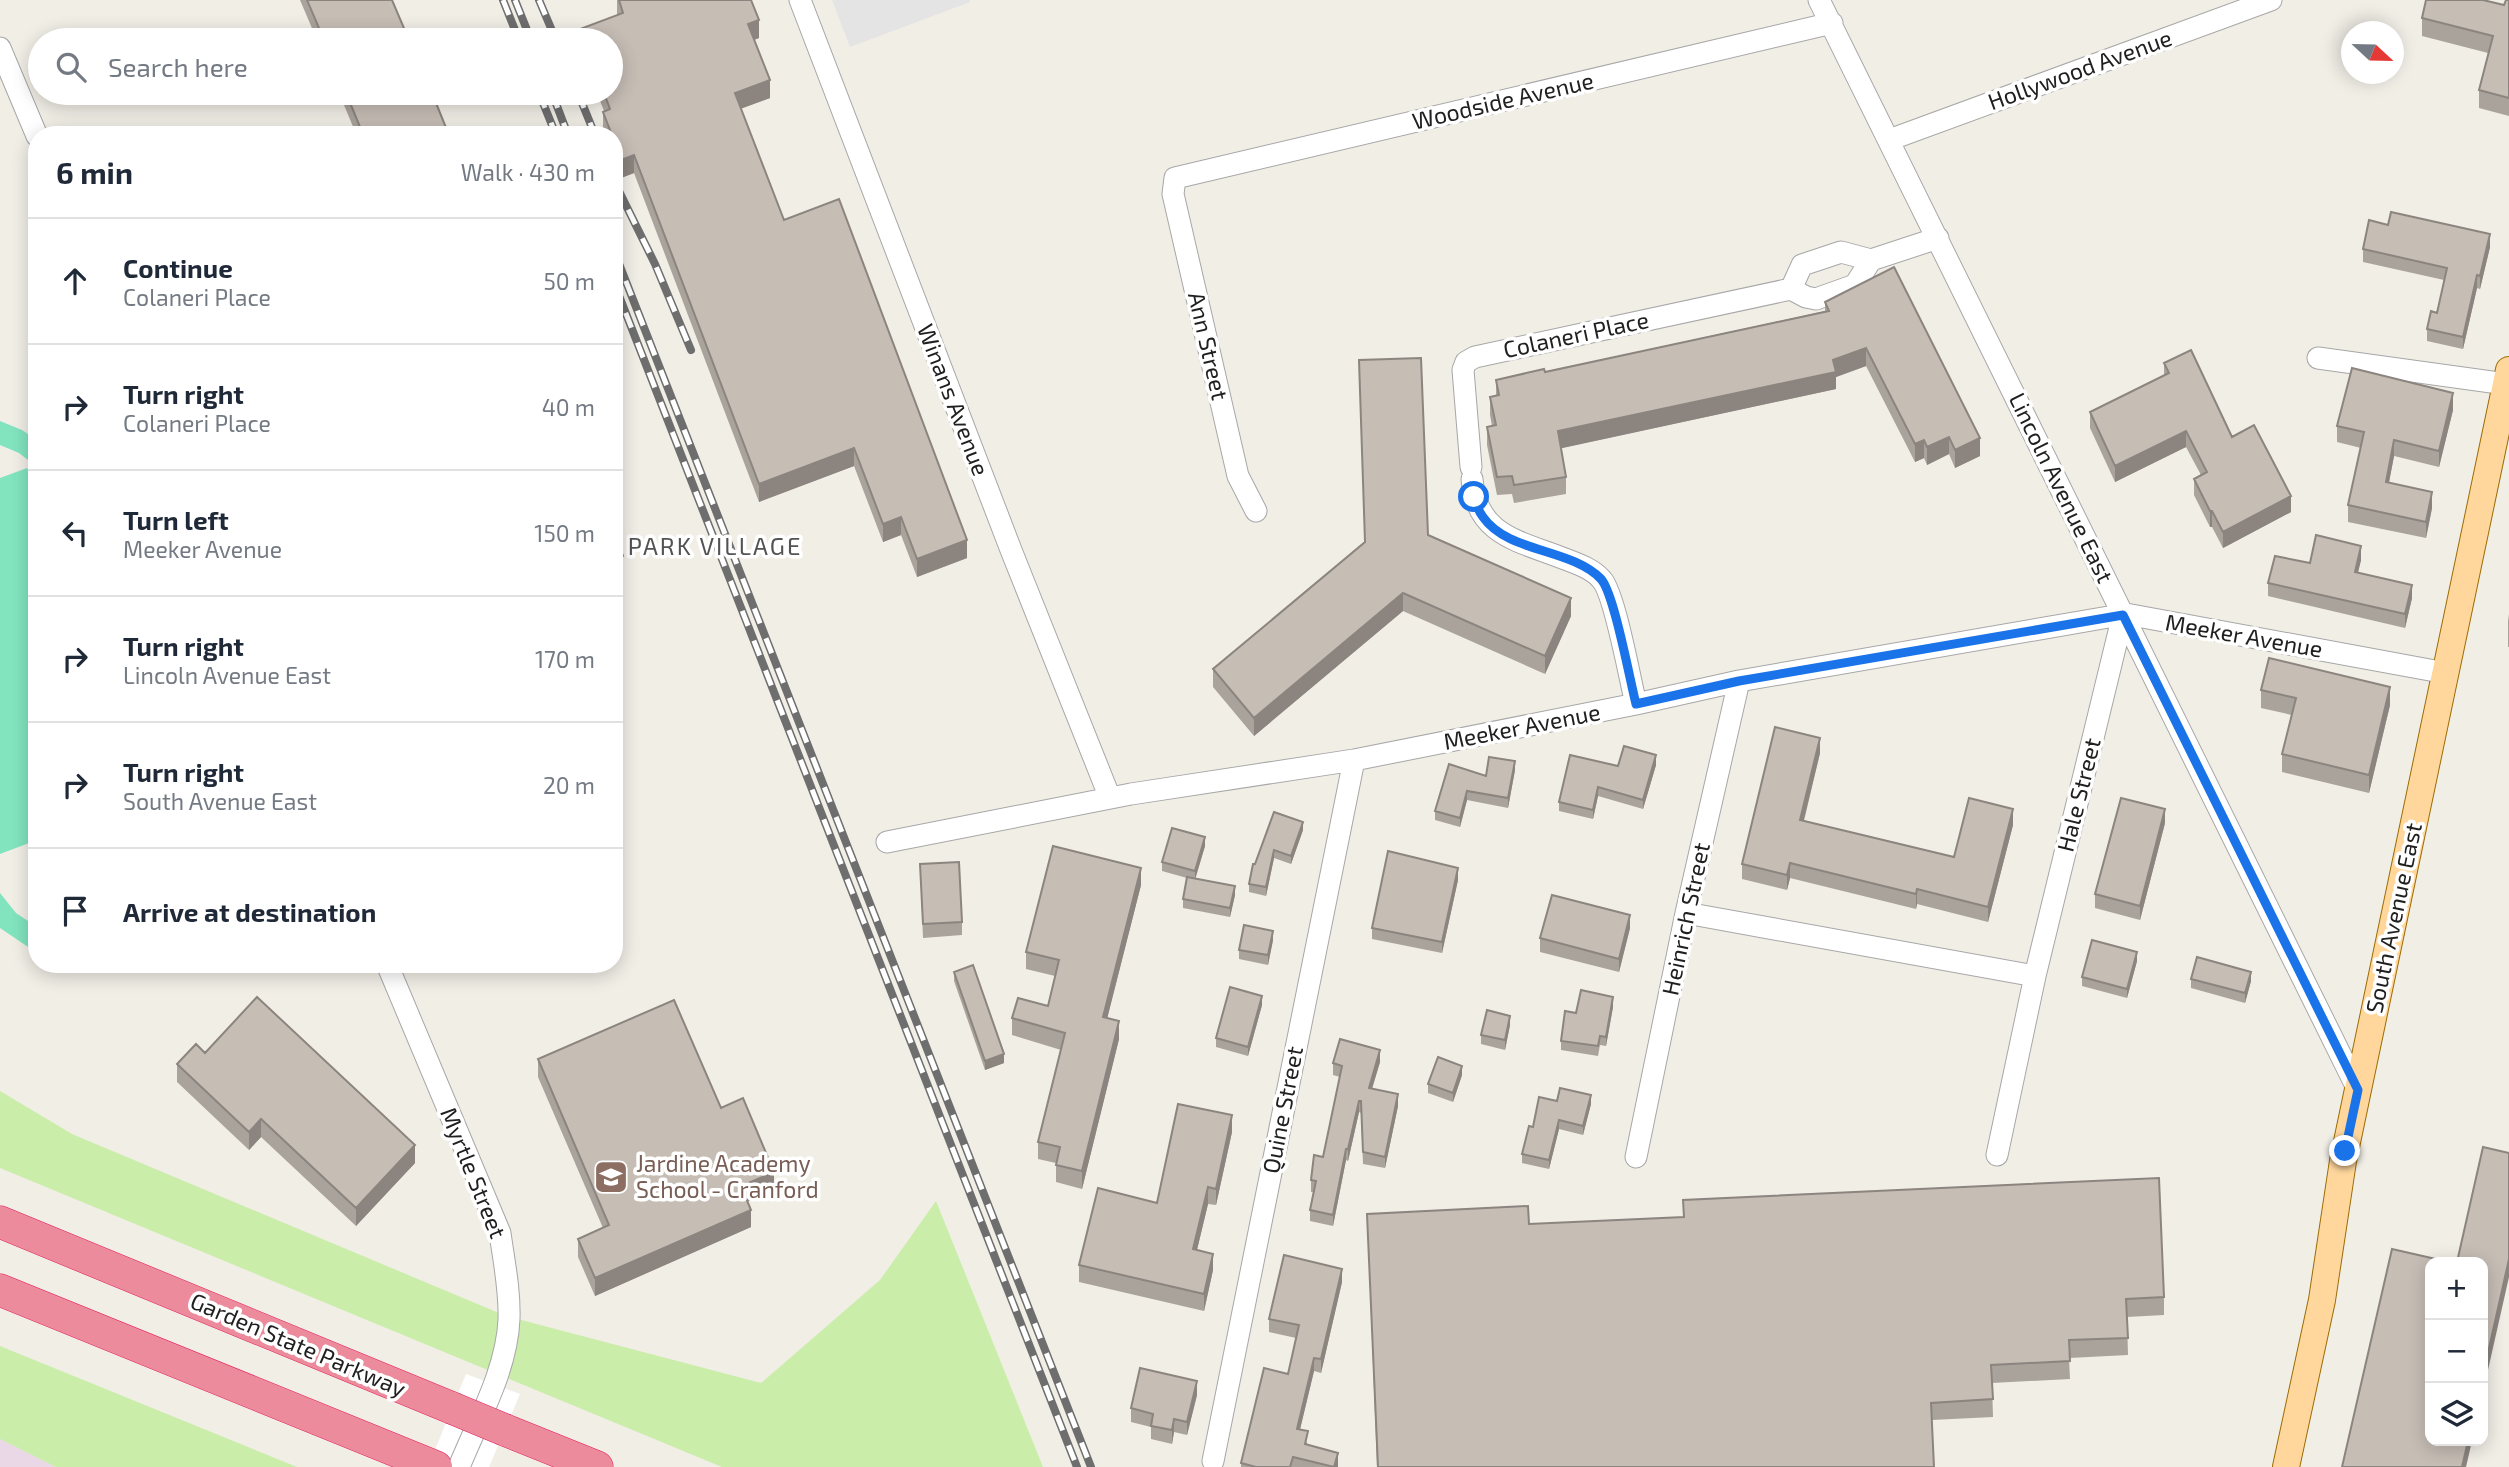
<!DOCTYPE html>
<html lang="en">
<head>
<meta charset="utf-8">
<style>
  :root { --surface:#fff; --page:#f2f2f3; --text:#1f2937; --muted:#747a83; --line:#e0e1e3 }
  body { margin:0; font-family:"Exo 2",sans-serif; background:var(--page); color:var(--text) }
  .controls { position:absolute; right:21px; bottom:21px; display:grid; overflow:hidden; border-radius:14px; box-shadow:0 4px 18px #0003 }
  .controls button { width:63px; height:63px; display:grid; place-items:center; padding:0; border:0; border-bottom:2px solid var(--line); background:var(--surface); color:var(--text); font:35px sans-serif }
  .compass { position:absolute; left:2341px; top:21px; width:63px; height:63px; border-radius:50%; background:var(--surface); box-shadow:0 4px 18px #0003; rotate:112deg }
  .stop { position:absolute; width:21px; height:21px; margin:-16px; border:5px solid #1a73e8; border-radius:50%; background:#fff }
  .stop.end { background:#1a73e8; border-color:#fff; box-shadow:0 2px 7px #0008 }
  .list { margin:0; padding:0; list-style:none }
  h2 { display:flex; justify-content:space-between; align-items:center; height:91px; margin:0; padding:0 28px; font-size:30px }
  h2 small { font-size:23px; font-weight:400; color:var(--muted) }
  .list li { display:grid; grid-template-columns:46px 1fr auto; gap:21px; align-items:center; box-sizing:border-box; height:126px; padding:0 28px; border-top:2px solid var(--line) }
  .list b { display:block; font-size:26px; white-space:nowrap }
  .list p { margin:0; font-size:23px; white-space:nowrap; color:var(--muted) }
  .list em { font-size:23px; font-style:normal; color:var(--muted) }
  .icon { flex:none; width:38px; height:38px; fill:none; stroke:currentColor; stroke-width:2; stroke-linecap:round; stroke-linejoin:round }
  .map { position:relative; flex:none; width:2509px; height:1467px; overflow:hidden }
  .search { position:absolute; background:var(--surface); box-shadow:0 4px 18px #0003; left:28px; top:28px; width:595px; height:77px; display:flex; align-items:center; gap:18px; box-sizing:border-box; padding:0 24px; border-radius:38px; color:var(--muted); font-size:26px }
  .panel { position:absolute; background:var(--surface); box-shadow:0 4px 18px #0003; left:28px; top:126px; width:595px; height:847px; border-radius:28px }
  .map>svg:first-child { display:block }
  .industrial { fill:#ebd8e7 }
  .grass { fill:#caedaa }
  .pitch { fill:#81e4bf }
  .parking { fill:#e4e4e4 }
  .pier { fill:#fff }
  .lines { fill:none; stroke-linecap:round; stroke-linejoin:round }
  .minor-casing { stroke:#a7a7a7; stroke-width:23 }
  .major-casing { stroke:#9c6c00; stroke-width:28 }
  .highway-casing { stroke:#e41e5e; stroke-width:33 }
  .minor { stroke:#fff; stroke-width:21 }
  .major { stroke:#ffd79d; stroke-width:26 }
  .highway { stroke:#ec8b9b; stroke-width:32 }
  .rail-casing { stroke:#6e6e6e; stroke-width:8 }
  .rail { stroke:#fff; stroke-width:5; stroke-dasharray:16; stroke-linecap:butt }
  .highway-bridge-casing { stroke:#e41e5e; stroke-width:33; stroke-linecap:butt }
  .highway-bridge { stroke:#ec8b9b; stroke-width:32 }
  .wall { fill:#aaa39c }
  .shaded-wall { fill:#8b847f }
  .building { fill:#c6bdb5; stroke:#8b847f; stroke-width:2 }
  .route { stroke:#1a73e8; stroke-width:9 }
  .labels { text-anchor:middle; stroke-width:7; stroke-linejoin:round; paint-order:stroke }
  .street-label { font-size:23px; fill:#202020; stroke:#fff }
  .education-label { font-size:23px; fill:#785e54; stroke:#fff; text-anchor:start }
  .neighbourhood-label { font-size:24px; letter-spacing:2px; fill:#535353; stroke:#fff }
</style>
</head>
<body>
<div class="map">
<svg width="2509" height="1467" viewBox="0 0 2509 1467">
  <rect width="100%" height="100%" fill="#f1eee6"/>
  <path class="industrial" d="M0,1439L56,1467H0Z"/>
  <path class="grass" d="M0,1091L72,1134L506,1316L761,1383L880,1280L936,1201L1043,1467H722L0,1168Z
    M0,1346L297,1467H56L0,1439Z"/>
  <path class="pitch" d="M0,421L22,430L37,440V467L19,453L0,445Z
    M27,468L37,492V840L0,854V478Z
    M0,893L16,913L37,927V953L0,928Z"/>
  <path class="parking" d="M832,0H970V2L850,47Z"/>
  <path class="pier" d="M466,1374L520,1394L489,1467H428Z"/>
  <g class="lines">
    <g class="minor-casing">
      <path id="minor" d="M800,0L1011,550L1110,798
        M1819,0L2358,1090
        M0,48L37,136
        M1889,140L2271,0
        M1791,289L1802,265L1841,252L1871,260L1938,238
        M2318,358L2506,384
        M1471,467L1463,370L1466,362L1475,357L1791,289L1806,297L1816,299L1855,285L1871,260
        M1472,479C1476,536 1520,541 1565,559C1578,564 1593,569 1602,580C1615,595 1630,680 1636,704
        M1256,511L1238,476L1173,194L1175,178L1832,23
        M887,842L1131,794L1354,760L1636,704L1739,681L2126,614L2446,673
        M1686,913L2035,976
        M387,964L500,1233C504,1262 510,1290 509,1319C507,1370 478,1420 459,1467
        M1997,1155L2035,976L2123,615
        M1636,1157L1686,913L1739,681
        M1213,1461L1354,760"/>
    </g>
    <g class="major-casing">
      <path id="major" d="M2286,1467L2322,1300L2343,1161L2509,370"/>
    </g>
    <g class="highway-casing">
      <path id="highway" d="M0,1222L452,1408
        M0,1290L436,1467
        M505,1430L597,1467"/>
    </g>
    <use href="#minor" class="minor"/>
    <use href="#major" class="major"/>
    <use href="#highway" class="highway"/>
    <g class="rail-casing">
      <path id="rail" d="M503,0L519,40
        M515,0L531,40
        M539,0L556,40
        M539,93L556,135
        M552,93L568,135
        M578,93L595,135
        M614,181L655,264L691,350
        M614,251L1091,1467
        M614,283L1077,1467"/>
    </g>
    <use href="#rail" class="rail"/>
    <g class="highway-bridge-casing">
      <path id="highway-bridge" d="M452,1408L505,1430"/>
    </g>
    <use href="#highway-bridge" class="highway-bridge"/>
  </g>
  <path class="wall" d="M300,0H392L409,40H317Z
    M617,0H751L759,38L754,40L770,98L741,108L784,220L967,558L917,577L901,535L883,542L854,466L759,502L634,173L621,178L614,160V135H605L603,130V112L604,111L597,93H611V40H580V29L617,15Z
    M2509,0V116L2479,108V90L2488,53L2422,36V18L2504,5Z
    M339,93H432L354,129Z
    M2490,247L2480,289L2477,288L2463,349L2427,341V329L2437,313L2444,280L2363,262V249Z
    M1825,302L1980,456L1955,468L1949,454L1927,465L1924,458L1915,462L1866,366L1836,377V389L1561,448L1566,477V494L1514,503L1512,494L1497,495L1487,445V427L1492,426L1490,415V397L1496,396V380L1545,372L1825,311Z
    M1359,360L1428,535L1571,616L1545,674L1403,611L1254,736L1213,687V669L1365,542Z
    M2164,363L2232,437L2291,512L2223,548L2212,527H2210L2194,495V479L2201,475L2186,447L2115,482L2090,428V412L2164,375Z
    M2453,410L2439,467L2394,456L2389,482L2432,508L2426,538L2348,522V505L2361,448L2337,442V426Z
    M2361,560L2358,572L2412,598L2405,628L2268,596V583L2310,563Z
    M2509,614V647H2508V621Z
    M2261,690L2390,705L2369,793L2282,772V754L2292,715L2261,708Z
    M1820,753L1804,821L1954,857L2013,825L1988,922L1917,904L1916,909L1790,878L1787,890L1742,879V864Z
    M1656,765L1643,809L1598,796L1593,819L1559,811V802L1618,766Z
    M1515,770L1508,808L1467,800L1460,827L1435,820V811L1486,776Z
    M1274,812L1303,830L1291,864L1274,858L1266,896L1249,892V884Z
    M2165,823L2140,920L2095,908V894Z
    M1205,846L1195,878L1235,895L1230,917L1183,908V899L1187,878L1162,871V862Z
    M920,864L962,922V935L923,938Z
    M1458,880L1442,953L1372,939V928Z
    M1141,885L1107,1018L1119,1039L1082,1189L1056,1182V1163L1038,1159V1142L1061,1050L1012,1035V1018L1048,1006L1055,976L1026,969V952Z
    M1630,928L1619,972L1540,952V938Z
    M1273,940L1268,965L1239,959V950Z
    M2137,961L2127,998L2082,986V977Z
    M954,972L1004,1063L985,1070L954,981Z
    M2191,979L2251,981L2245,1003L2191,988Z
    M1262,1005L1248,1056L1216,1047V1038Z
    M1613,1007L1606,1046L1600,1045L1598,1056L1561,1050V1041L1576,1013Z
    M1510,1025L1505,1050L1481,1044V1035Z
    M205,1053L415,1163L356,1226L261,1137L249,1150L177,1082V1064Z
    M538,1059L721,1108L774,1190L748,1201L751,1227L595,1296L578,1257V1239L603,1228L538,1077Z
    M1380,1062L1372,1088L1398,1106L1385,1168L1363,1164L1361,1113L1359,1112L1348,1161L1346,1160L1333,1226L1310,1221V1210L1313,1192H1311V1180L1323,1157L1340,1077L1333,1075V1063Z
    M1462,1075L1453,1102L1428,1093V1084Z
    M1557,1101L1591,1104L1583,1135L1559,1129L1549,1169L1522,1163V1154L1533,1127Z
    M1232,1132L1216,1205L1208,1204L1197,1250L1213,1270L1204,1311L1079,1282V1265L1157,1203Z
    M1683,1200L2164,1297V1315L2127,1317L2128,1355L2069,1358L2070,1379L1992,1383L1993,1417L1932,1420L1934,1467H1377L1367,1214L1529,1224L1683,1217Z
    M1342,1282L1321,1373L1314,1371L1300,1429L1308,1445L1338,1453V1467H1241V1463L1288,1374L1296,1338L1269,1332V1319Z
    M1197,1395L1187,1435L1174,1432L1172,1444L1151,1439V1427L1131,1422V1408Z"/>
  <path class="shaded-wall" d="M759,20V38L748,42V24Z
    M770,80V98L735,111V93Z
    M634,155V173L621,178V160Z
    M2490,234V247L2480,289V276Z
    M2477,275V288L2463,349V337Z
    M1866,348V366L1836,377V389L1558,449V431L1833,360Z
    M2453,393V410L2439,467V451Z
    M2186,431V447L2115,482V466Z
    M1949,437V454L1927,465V447Z
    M1980,438V456L1955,468V450Z
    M1924,440V458L1915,462V444Z
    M2394,440V456L2386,498V482Z
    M854,448V466L759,502V484Z
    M2432,492V508L2426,538V522Z
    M2291,496V512L2223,548V532Z
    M2210,511H2212V527H2210Z
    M901,517V535L883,542V524Z
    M967,540V558L917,577V559Z
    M2361,546V560L2355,585V572Z
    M623,556V574L614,577V559Z
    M2412,585V598L2405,628V614Z
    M1403,593V611L1254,736V718Z
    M1571,598V616L1545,674V656Z
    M2390,687V705L2369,793V775Z
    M1820,738V753L1800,835V820Z
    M1656,755V765L1643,809V800Z
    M1515,761V770L1508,808V798Z
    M1598,787V796L1593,819V810Z
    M1467,791V800L1460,827V818Z
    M2013,809V825L1988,922V907Z
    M2165,809V823L2140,920V906Z
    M1303,822V830L1291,864V856Z
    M1205,837V846L1195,880V871Z
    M1274,850V858L1266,896V887Z
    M1790,863V878L1787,890V875Z
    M1141,868V885L1103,1035V1017Z
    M1458,868V880L1442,953V942Z
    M1235,886V895L1230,917V908Z
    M1917,889V904L1916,909V894Z
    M1630,915V928L1619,972V959Z
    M1273,931V940L1268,965V955Z
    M2137,952V961L2127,998V989Z
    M2251,972V981L2245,1003V993Z
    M1262,996V1005L1248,1056V1047Z
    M1613,997V1007L1606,1046V1037Z
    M1510,1016V1025L1505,1050V1040Z
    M1119,1021V1039L1082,1189V1171Z
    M1380,1050V1062L1369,1099V1088Z
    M1004,1054V1063L985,1070V1061Z
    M1462,1066V1075L1453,1102V1093Z
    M1398,1094V1106L1385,1168V1157Z
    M1591,1095V1104L1583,1135V1126Z
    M1359,1101V1112L1348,1161V1149Z
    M1232,1115V1132L1216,1205V1189Z
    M261,1119V1137L249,1150V1132Z
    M1559,1120V1129L1549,1169V1160Z
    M415,1145V1163L356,1226V1208Z
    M1346,1149V1160L1333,1226V1215Z
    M774,1172V1190L741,1204V1186Z
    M1208,1187V1204L1193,1266V1249Z
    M751,1210V1227L595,1296V1278Z
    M1213,1254V1270L1204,1311V1294Z
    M2509,1259V1277L2483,1392V1375Z
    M1342,1269V1282L1321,1373V1359Z
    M1314,1358V1371L1297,1442V1429Z
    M1197,1381V1395L1187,1435V1422Z
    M1174,1419V1432L1172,1444V1430Z
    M2468,1441H2472L2466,1467H2462Z
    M1338,1453V1467H1334Z"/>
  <path class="building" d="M307,0H392L409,40H324Z
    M619,0H751L759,20L748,24L770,80L735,93L784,220L839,199L967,540L917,559L901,517L883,524L854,448L759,484L634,155L621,160L614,142V135H612L603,112L610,109L604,93H611V40H584L580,29L623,13Z
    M2426,0H2483L2504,5L2506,0H2509V98L2479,90L2493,36L2422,18Z
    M346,93H432L449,135H341L360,127Z
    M2391,212L2490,234L2480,276L2477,275L2463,337L2427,329L2431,311L2437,313L2447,268L2363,249L2369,220L2388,225Z
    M1894,267L1980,438L1955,450L1949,437L1927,447L1924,440L1915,444L1866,348L1833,360L1836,372L1558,431L1566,477L1514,485L1512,476L1497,477L1487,427L1496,425L1490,397L1499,395L1496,380L1544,369L1545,372L1829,311L1825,302Z
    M2191,350L2232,437L2254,425L2291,496L2223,532L2212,511H2210L2194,479L2207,472L2186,431L2115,466L2090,412L2169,373L2164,363Z
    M1421,358L1428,535L1571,598L1545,656L1403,593L1254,718L1213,669L1365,542L1359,360Z
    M2352,368L2453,393L2439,451L2394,440L2386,482L2432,492L2426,522L2348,505L2364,432L2337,426Z
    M614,533L623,556L614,559Z
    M2316,535L2361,546L2355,572L2412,585L2405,614L2268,583L2275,556L2310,563Z
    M2269,658L2390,687L2369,775L2282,754L2296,698L2261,690Z
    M1775,727L1820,738L1800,820L1954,857L1969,798L2013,809L1988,907L1917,889L1916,894L1790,863L1787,875L1742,864Z
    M1624,746L1656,755L1643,800L1598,787L1593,810L1559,802L1570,755L1618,766Z
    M1489,757L1515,761L1508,798L1467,791L1460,818L1435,811L1449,764L1486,776Z
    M2121,798L2165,809L2140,906L2095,894Z
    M1274,812L1303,822L1291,856L1274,850L1266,887L1249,884L1253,864H1255Z
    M1172,828L1205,837L1195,871L1162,862Z
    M1053,846L1141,868L1103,1017L1119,1021L1082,1171L1056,1165L1060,1147L1038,1142L1065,1033L1012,1018L1018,998L1048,1006L1059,960L1026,952Z
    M1388,851L1458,868L1442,942L1372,928Z
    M959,862L962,922L923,924L920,864Z
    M1187,877L1235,886L1230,908L1183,899Z
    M1552,895L1630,915L1619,959L1540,938Z
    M1244,925L1273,931L1268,955L1239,950Z
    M2092,940L2137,952L2127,989L2082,977Z
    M2197,957L2251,972L2245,993L2191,979Z
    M973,965L1004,1054L985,1061L954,972Z
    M1230,987L1262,996L1248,1047L1216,1038Z
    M1581,990L1613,997L1606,1037L1600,1036L1598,1046L1561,1041L1565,1011L1576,1013Z
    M257,997L415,1145L356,1208L261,1119L249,1132L177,1064L196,1044L205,1053Z
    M674,1000L721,1108L743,1098L774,1172L741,1186L751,1210L595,1278L578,1239L609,1225L538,1059Z
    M1487,1010L1510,1016L1505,1040L1481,1035Z
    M1340,1039L1380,1050L1369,1088L1398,1094L1385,1157L1363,1152L1361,1101H1359L1348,1149H1346L1333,1215L1310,1210L1316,1181L1311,1180L1314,1155L1323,1157L1342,1066L1333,1063Z
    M1438,1057L1462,1066L1453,1093L1428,1084Z
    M1560,1088L1591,1095L1583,1126L1559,1120L1549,1160L1522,1154L1529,1126L1533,1127L1539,1097L1557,1101Z
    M1178,1104L1232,1115L1216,1189L1208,1187L1193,1249L1213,1254L1204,1294L1079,1265L1098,1188L1157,1203Z
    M2483,1147L2509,1153V1259L2483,1375V1262H2457Z
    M2159,1178L2164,1297L2126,1299L2128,1338L2069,1340L2070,1361L1991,1365L1993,1399L1931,1403L1934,1467H1378L1367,1214L1528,1206L1529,1224L1684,1217L1683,1200Z
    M2392,1249L2449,1262H2430V1441H2468L2462,1467H2342Z
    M1284,1255L1342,1269L1321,1359L1314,1358L1297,1429L1308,1431L1305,1444L1338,1453L1334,1467L1293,1457L1290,1467H1256L1241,1463L1264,1368L1288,1374L1299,1325L1269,1319Z
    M1140,1368L1197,1381L1187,1422L1174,1419L1172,1430L1151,1426L1153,1414L1131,1408Z"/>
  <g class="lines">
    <path class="route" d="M1474,497C1476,504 1479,512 1483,517C1508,553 1571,548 1601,579C1614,593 1630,681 1636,704L1739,681L2123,615L2358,1090L2345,1151"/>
  </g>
  <defs>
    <g id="school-square" transform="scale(1.75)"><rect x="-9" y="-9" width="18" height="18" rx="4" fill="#8d6e63" stroke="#fff"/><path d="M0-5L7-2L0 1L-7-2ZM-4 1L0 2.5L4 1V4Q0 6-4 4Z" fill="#fff"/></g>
  </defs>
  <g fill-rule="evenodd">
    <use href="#school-square" x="611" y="1177"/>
  </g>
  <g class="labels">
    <g class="street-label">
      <text transform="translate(2080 70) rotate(-20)" y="8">Hollywood Avenue</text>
      <text transform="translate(1503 101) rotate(-13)" y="8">Woodside Avenue</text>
      <text transform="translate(1576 335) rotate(-12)" y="8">Colaneri Place</text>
      <text transform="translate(1208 346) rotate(77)" y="8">Ann Street</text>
      <text transform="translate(953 400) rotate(69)" y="8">Winans Avenue</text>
      <text transform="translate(2061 488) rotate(64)" y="8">Lincoln Avenue East</text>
      <text transform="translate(2244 636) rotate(10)" y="8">Meeker Avenue</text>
      <text transform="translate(1522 727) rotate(-11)" y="8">Meeker Avenue</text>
      <text transform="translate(2079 795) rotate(-76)" y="8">Hale Street</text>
      <text transform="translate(2394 918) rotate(-78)" y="8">South Avenue East</text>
      <text transform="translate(1686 919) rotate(-78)" y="8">Heinrich Street</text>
      <text transform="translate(1283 1110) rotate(-79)" y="8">Quine Street</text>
      <text transform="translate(473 1173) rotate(68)" y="8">Myrtle Street</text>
      <text transform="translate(298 1345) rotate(23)" y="8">Garden State Parkway</text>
    </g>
    <g class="education-label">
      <text x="636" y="1172">Jardine Academy<tspan x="636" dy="26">School - Cranford</tspan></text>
    </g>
    <g class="neighbourhood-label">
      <text x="715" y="555">PARK VILLAGE</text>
    </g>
  </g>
</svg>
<div class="controls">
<button>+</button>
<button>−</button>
<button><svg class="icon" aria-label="layers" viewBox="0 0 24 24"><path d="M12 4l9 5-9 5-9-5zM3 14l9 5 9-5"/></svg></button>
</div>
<svg class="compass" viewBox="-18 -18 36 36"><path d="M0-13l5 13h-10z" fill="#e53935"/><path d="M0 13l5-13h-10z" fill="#747a83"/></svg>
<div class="stop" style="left:1474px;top:497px"></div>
<div class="stop end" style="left:2345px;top:1151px"></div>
<div class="search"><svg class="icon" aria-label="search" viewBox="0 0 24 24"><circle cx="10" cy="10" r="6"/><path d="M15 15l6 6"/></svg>Search here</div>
<section class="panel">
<h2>6 min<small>Walk · 430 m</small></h2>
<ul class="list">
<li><svg class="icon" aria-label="ahead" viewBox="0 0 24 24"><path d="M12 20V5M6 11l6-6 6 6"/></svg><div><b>Continue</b><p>Colaneri Place</p></div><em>50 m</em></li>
<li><svg class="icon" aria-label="right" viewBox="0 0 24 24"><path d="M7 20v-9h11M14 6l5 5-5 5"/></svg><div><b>Turn right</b><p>Colaneri Place</p></div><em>40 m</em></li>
<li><svg class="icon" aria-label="left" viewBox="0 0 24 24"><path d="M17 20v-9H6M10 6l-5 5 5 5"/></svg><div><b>Turn left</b><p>Meeker Avenue</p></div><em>150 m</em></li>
<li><svg class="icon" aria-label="right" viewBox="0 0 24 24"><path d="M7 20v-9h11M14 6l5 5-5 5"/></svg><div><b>Turn right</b><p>Lincoln Avenue East</p></div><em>170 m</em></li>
<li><svg class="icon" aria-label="right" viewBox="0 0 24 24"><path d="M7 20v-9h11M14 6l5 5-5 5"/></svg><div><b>Turn right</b><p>South Avenue East</p></div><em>20 m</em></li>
<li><svg class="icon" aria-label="arrive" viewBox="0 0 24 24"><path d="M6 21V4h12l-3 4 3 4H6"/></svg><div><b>Arrive at destination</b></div></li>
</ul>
</section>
</div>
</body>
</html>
